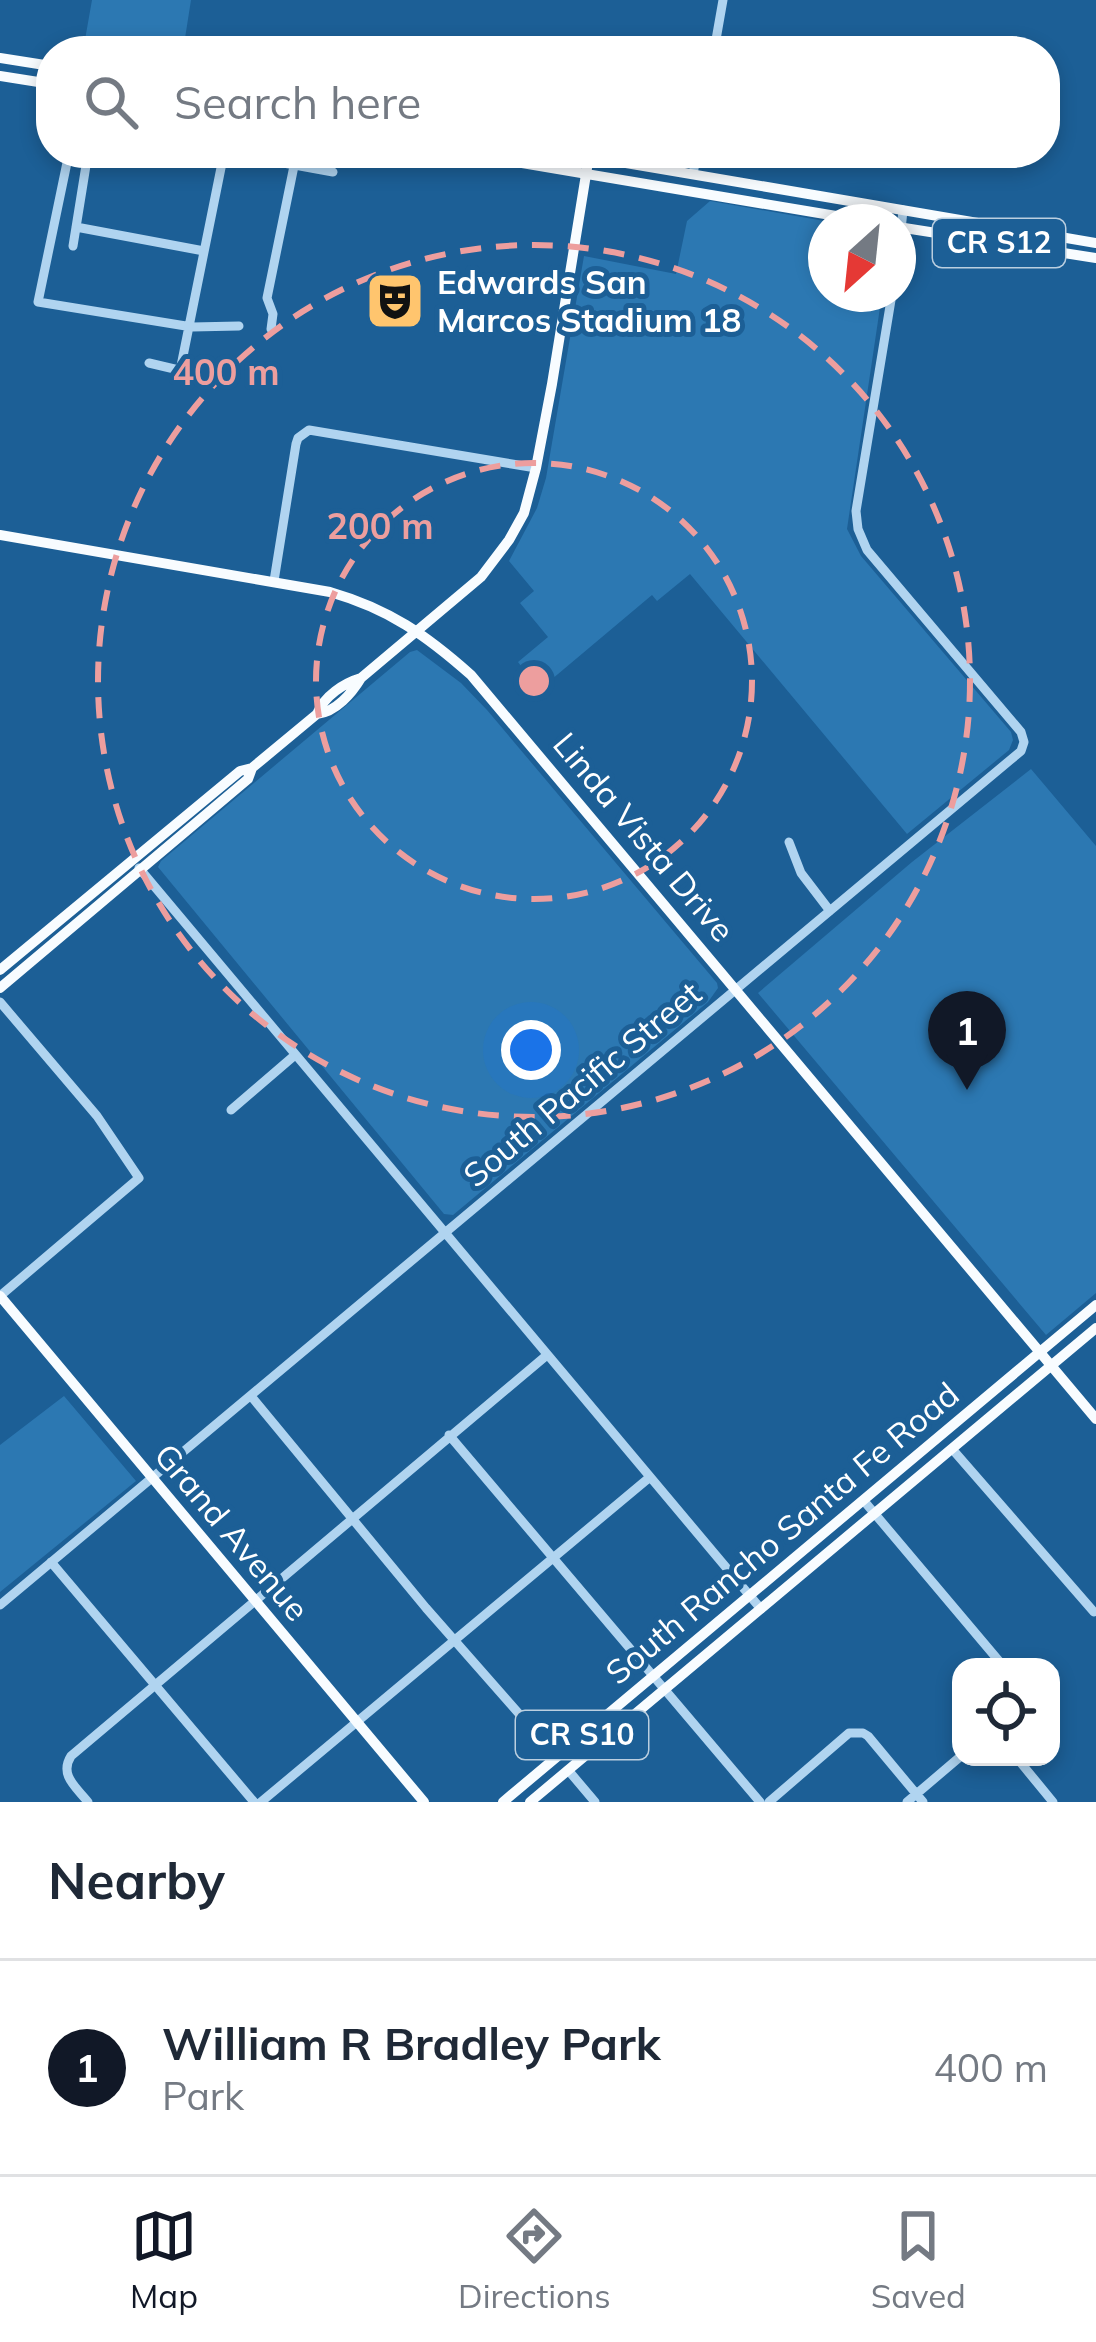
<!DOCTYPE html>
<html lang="en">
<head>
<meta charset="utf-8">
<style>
  :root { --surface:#fff; --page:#f2f2f3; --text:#1f2937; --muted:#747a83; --line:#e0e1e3; --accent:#111827 }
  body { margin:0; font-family:Mulish,sans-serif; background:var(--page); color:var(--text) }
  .controls { position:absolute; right:36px; bottom:36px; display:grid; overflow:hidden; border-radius:24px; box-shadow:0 6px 18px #0003 }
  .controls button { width:108px; height:108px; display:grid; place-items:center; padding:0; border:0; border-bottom:3px solid var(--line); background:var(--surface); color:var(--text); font:60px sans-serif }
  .compass { position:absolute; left:808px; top:204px; width:108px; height:108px; border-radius:50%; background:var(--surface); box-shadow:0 6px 18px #0003; rotate:207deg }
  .you { position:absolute; left:531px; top:1050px; width:42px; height:42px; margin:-30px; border:9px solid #fff; border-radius:50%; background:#1a73e8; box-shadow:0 0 0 18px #1a73e833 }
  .badge { display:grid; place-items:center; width:78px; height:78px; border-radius:50%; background:var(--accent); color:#fff; font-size:39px; font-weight:700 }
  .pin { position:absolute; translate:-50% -99px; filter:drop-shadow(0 3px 6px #0008) }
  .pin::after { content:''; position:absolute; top:63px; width:42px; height:36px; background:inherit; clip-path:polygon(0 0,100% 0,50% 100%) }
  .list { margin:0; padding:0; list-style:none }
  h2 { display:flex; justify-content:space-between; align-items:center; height:156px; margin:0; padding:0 48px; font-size:51px }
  h2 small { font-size:39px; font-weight:400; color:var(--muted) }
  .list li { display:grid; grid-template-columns:78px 1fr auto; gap:36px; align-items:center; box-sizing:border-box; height:216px; padding:0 48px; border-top:3px solid var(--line) }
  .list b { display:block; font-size:45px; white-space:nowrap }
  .list p { margin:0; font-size:39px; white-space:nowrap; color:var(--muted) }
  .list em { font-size:39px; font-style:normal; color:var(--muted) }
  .icon { flex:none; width:66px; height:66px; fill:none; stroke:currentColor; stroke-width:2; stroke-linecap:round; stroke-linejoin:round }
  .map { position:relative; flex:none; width:1096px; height:1802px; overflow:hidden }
  .search { position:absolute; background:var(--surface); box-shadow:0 6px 18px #0003; left:36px; right:36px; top:36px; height:132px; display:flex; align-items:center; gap:30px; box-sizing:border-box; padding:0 42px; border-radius:48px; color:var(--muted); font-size:45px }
  .sheet { height:372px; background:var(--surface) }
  nav { display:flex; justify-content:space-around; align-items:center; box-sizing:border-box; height:168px; border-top:3px solid var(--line); background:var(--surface); font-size:33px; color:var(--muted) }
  nav a { display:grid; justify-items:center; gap:6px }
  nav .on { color:var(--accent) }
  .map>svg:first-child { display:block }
  .green { fill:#2c78b2 }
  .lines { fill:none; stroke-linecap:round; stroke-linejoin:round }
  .minor { stroke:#b0d4f0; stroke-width:9 }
  .major { stroke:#f8fcff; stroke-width:10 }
  .ring { fill:none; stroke:#ed9e9e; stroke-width:6; stroke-dasharray:21 15 }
  .labels { text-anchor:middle; stroke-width:10; stroke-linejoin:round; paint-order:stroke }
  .shield { fill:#1c5f96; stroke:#bbcfe0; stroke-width:3 }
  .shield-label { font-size:30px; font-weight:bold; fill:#fff }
  .poi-label { font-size:33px; font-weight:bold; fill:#fff; stroke:#1c5f96; text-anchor:start }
  .street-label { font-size:33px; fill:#fff; stroke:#1c5f96 }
  .centre { fill:#ed9e9e; stroke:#1c5f96; stroke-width:6 }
  .ring-label { font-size:36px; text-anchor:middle; font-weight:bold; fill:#ed9e9e; stroke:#1c5f96; stroke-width:10; stroke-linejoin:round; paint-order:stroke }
</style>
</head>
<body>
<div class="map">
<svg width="1096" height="1802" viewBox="0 0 1096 1802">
  <rect width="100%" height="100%" fill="#1c5f96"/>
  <path class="green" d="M92,0H191L183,51H83Z
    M710,201L830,222H826V294H882L847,529L861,556L1011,732L1013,740L1009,750L907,834L690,574L657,601L652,595L539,690L518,662L548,637L520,603L534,591L509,561L537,508L546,478L584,256L676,274L687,221Z
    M417,650L461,683L487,710L717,983L718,988L708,1002L453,1215L444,1214L158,867L161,861L410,652Z
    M1031,769L1096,846V1293L1046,1335L758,993L912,862Z
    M64,1396L136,1481L0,1592V1445Z"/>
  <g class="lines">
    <path class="minor" d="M714,51L723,0
      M69,153L38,302L192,327L239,326
      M229,153L333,172
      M693,174L697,153
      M76,227L204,251
      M73,246L88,153
      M898,260L903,210
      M271,329L273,314L267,298L294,166
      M149,363L221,380
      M180,371L224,153
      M274,581L296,444L298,438L309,430L536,468
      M789,842L801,873L830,911
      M139,868L761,1609
      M0,1002L97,1116L139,1178L0,1296
      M231,1110L295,1055
      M251,1396L426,1608L557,1757
      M449,1435L760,1802
      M953,1450L1094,1612
      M864,1501L1004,1667
      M51,1562L254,1802
      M0,1605L1021,751L1024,742L1021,732L867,550L858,529L856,511L892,294
      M1051,1675L1054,1673
      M1016,1757L1053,1802
      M568,1770L595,1802
      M88,1802C76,1787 59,1775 71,1756L547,1355
      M261,1802L650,1477
      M769,1802L849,1733H863L868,1736L923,1802
      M907,1802L961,1756"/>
    <path class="major" d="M0,58L51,66
      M0,76L51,84
      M462,153L872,222
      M567,153L1096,243
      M898,227L1096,258
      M0,535L330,592C389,609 426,635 471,675L1096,1419
      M317,714C336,712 352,693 361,678L481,577L509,540L524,513L536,468L552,384L589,156
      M0,970L240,771L252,768L317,714C324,696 344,683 361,678
      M0,988L248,779L252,768
      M0,1296L424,1802
      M503,1802L1096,1305
      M530,1802L1096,1328"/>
  </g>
  <g class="ring">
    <circle cx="534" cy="681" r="218"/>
    <circle cx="534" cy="681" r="436"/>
  </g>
  <defs>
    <g id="theatre-square" transform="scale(3)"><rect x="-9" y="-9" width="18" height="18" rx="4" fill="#ffc56e" stroke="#1c5f96"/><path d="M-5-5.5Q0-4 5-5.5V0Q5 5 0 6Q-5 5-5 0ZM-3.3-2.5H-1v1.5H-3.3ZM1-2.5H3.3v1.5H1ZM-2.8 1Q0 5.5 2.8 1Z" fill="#111"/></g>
  </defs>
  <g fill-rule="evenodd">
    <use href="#theatre-square" x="395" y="301"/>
  </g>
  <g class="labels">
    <g class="shield">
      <rect x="933" y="219" width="132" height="48" rx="9"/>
      <rect x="516" y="1711" width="132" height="48" rx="9"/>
    </g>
    <g class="shield-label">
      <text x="999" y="253">CR S12</text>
      <text x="582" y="1745">CR S10</text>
    </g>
    <g class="poi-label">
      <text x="437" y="294">Edwards San<tspan x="437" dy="38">Marcos Stadium 18</tspan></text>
    </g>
    <g class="street-label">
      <text transform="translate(644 837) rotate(50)" y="12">Linda Vista Drive</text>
      <text transform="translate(582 1084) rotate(-40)" y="12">South Pacific Street</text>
      <text transform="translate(232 1532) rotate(50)" y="12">Grand Avenue</text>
      <text transform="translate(782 1533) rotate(-40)" y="12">South Rancho Santa Fe Road</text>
    </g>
  </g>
  <circle cx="534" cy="681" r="18" class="centre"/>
  <g class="ring-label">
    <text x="226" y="385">400 m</text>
    <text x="380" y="539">200 m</text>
  </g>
</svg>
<div class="controls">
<button><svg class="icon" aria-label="locate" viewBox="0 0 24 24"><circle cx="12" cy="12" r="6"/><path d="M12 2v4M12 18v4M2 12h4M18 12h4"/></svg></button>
</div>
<svg class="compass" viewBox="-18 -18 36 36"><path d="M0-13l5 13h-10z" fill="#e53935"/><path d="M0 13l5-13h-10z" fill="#747a83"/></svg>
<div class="you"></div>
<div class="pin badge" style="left:967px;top:1090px">1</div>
<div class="search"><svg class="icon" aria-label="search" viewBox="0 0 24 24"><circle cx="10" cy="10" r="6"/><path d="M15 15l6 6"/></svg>Search here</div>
</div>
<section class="sheet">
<h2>Nearby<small></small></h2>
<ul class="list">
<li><span class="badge">1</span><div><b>William R Bradley Park</b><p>Park</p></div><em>400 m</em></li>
</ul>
</section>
<nav>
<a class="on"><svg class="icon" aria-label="map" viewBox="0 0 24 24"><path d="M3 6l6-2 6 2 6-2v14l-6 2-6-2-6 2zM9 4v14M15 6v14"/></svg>Map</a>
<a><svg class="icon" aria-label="directions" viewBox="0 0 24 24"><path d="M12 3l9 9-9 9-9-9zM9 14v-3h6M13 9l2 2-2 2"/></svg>Directions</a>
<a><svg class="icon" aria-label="saved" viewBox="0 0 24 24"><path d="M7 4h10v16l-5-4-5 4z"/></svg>Saved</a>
</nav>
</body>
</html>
